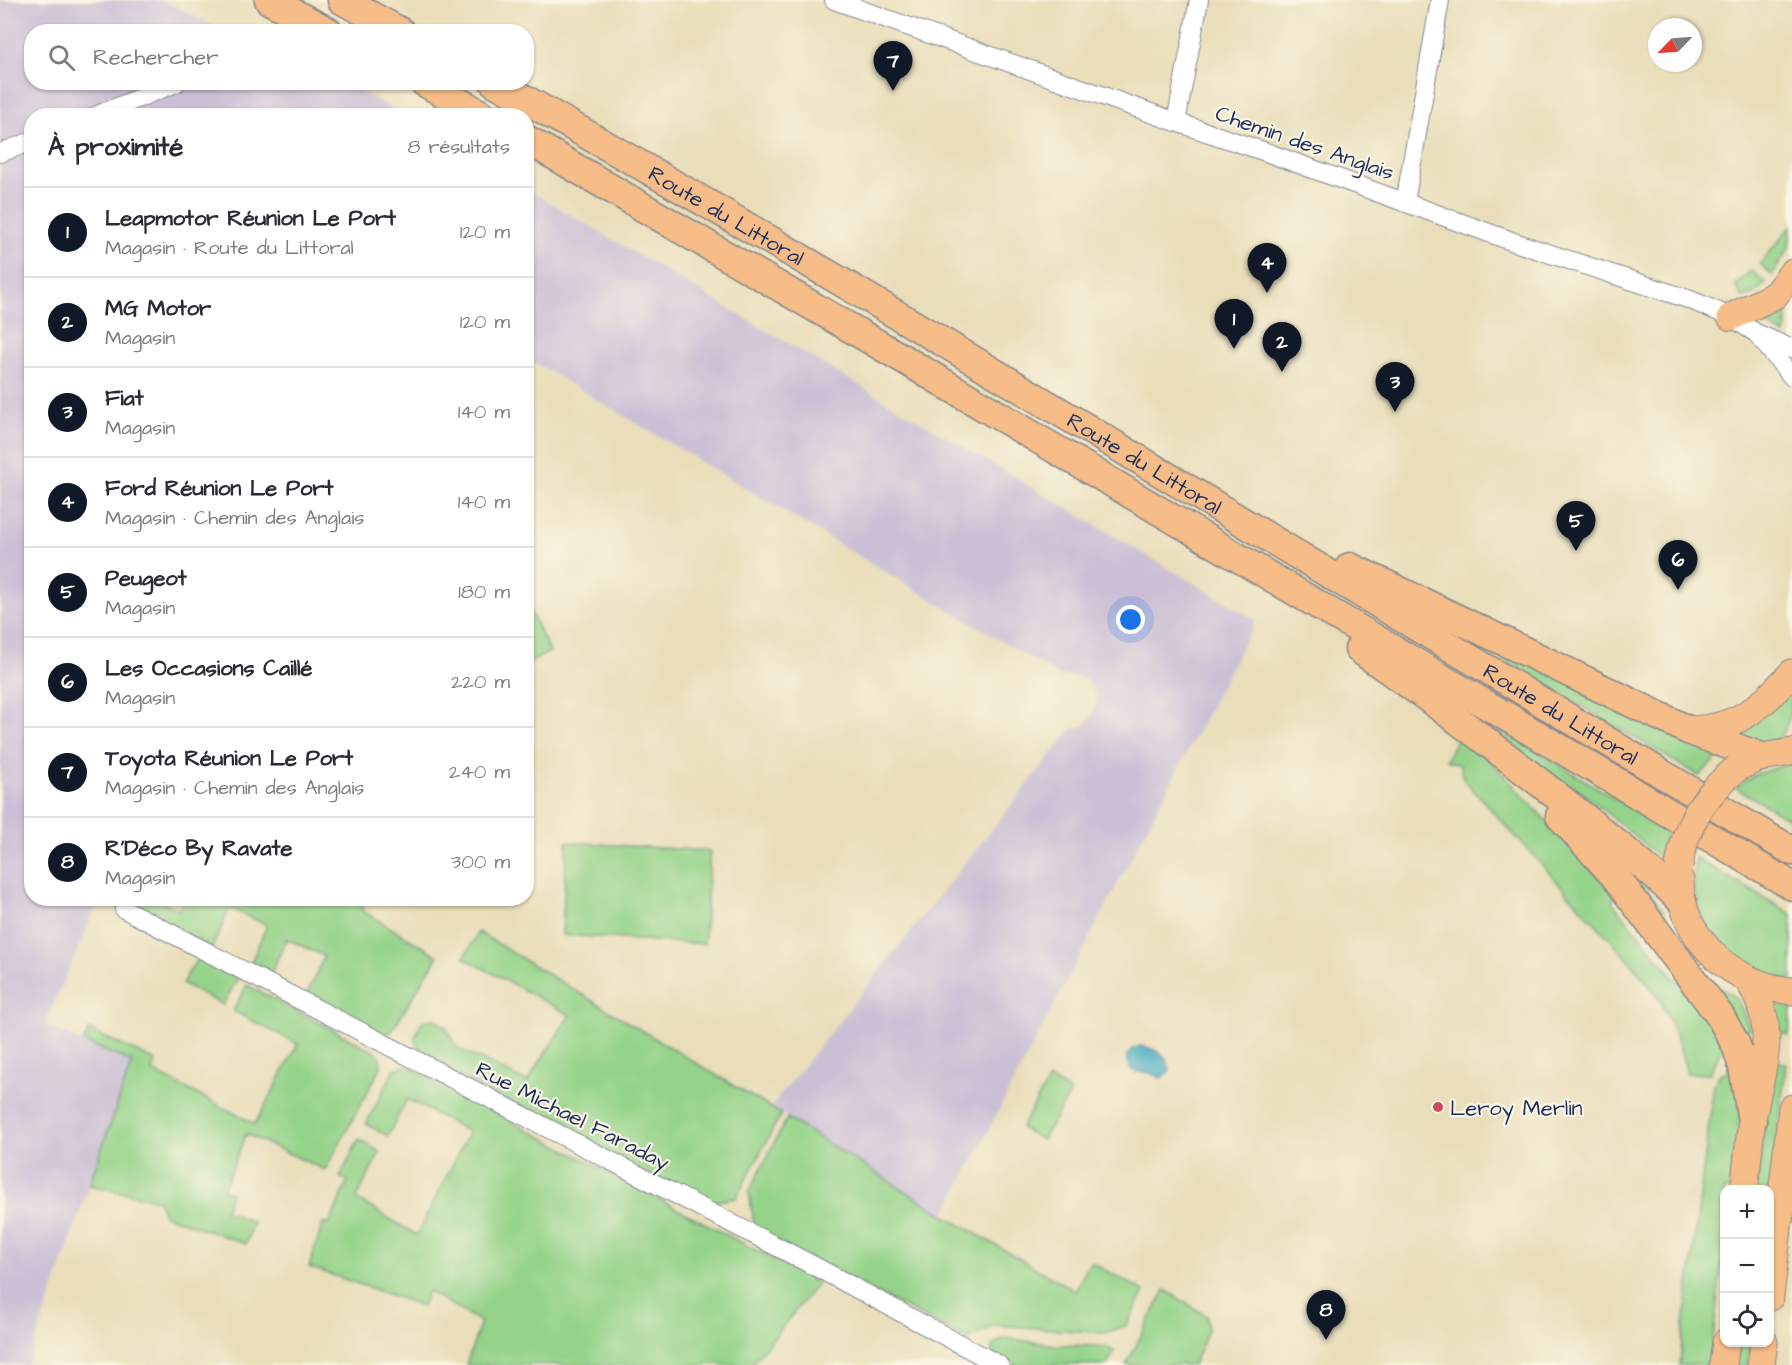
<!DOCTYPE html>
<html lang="fr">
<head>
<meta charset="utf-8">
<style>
  :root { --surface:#fff; --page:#f7f7f7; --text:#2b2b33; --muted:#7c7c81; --line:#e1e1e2; --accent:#111827 }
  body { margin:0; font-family:"Architects Daughter",sans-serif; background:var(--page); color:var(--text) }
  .controls { position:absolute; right:18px; bottom:18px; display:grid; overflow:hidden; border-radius:12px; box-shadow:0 2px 4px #0004 }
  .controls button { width:54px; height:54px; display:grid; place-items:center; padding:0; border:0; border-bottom:2px solid var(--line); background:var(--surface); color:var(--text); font:30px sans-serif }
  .compass { position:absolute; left:1648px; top:18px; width:54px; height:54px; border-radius:50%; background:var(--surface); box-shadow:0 2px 4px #0004; rotate:245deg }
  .you { position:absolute; left:1131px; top:620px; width:21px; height:21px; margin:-15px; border:4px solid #fff; border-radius:50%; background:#1a73e8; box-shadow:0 0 0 9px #1a73e833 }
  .badge { display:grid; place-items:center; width:39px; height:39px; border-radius:50%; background:var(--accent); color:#fff; font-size:20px; font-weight:700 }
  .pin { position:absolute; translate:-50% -50px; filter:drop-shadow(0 2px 3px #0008) }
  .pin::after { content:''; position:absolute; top:32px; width:21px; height:18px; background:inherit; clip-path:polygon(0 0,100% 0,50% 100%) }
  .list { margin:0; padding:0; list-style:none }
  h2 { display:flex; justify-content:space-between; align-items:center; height:78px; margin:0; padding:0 24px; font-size:26px }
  h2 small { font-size:20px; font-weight:400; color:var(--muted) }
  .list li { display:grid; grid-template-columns:39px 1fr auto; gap:18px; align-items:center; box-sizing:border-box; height:90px; padding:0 24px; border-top:2px solid var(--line) }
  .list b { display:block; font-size:22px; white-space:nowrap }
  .list p { margin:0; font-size:20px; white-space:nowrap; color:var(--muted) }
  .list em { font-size:20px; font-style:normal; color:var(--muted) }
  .icon { flex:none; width:33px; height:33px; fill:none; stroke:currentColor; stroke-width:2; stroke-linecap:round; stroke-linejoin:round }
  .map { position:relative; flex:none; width:1792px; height:1365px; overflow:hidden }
  .search { position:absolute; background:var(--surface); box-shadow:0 2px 4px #0004; left:24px; top:24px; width:510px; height:66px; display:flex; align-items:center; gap:15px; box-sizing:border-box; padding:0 21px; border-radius:24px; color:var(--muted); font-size:22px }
  .panel { position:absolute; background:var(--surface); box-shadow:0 2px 4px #0004; left:24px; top:108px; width:510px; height:798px; border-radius:24px }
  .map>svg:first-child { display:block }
  .industrial { fill:#cbbfd5 }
  .green { fill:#94d389; stroke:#588174; stroke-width:1.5 }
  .water { fill:#42aac1; stroke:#2e6c90; stroke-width:1.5 }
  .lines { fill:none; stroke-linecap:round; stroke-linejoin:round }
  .minor-casing { stroke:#82868c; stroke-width:20 }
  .primary-casing { stroke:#82868c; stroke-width:29 }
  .trunk-casing { stroke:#82868c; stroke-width:31 }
  .minor { stroke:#fff; stroke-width:18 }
  .primary { stroke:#f7bd88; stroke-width:27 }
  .trunk { stroke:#f7bd88; stroke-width:28 }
  .primary-bridge-casing { stroke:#82868c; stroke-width:29; stroke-linecap:butt }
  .primary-bridge { stroke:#f7bd88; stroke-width:27 }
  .poi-dot { fill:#d1495b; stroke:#fcf5e5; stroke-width:2 }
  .labels { text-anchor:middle; stroke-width:4.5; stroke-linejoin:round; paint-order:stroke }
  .street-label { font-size:22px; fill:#1b2f5e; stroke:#fcf5e5 }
  .poi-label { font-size:22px; fill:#1b2f5e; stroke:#fcf5e5; text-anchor:start }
</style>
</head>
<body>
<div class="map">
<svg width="1792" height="1365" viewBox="0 0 1792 1365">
  <rect width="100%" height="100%" fill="#fcf5e5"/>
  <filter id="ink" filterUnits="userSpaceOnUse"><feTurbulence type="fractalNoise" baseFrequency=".0167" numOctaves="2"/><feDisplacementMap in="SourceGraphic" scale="12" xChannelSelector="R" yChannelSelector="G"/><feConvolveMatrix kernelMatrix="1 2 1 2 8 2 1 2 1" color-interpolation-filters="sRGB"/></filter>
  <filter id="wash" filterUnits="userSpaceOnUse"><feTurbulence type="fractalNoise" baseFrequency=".008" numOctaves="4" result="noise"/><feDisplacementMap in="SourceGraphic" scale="24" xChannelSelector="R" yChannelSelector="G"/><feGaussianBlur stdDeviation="1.35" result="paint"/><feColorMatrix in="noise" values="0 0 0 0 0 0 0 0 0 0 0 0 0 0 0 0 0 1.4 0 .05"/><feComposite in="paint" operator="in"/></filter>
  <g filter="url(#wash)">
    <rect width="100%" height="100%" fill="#e9deb9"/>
    <path class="industrial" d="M0,0H161L225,31L32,32V82L347,83L403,115L32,116V898L100,899L44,1025L132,1062L27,1365H0Z
      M527,189L1256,620L944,1215L771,1107L1071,730L1086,725L1095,709L1096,693L1085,679L1073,675L1062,677L527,358Z"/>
    <path class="green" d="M1791,226L1789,248L1772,275L1760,264Z
      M1751,270L1766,283L1755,293L1743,297L1735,286Z
      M1779,300L1787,314L1785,335L1747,314Z
      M527,605L550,652L527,664H526Z
      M1485,641L1722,753L1699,776L1482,647Z
      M1792,681C1792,703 1792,737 1766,746C1761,748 1753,748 1747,748L1740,726Z
      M1467,709L1667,830L1661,858L1573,785L1567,787Z
      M1459,734L1497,768L1615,895L1612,902L1705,1015L1724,1044L1710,1074L1687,1073L1677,1038L1660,999L1628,959L1463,779L1460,765L1446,760Z
      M1788,764H1792V821L1736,788L1756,774Z
      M567,842L710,851L704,944L562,935Z
      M1607,847L1648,889L1663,909L1678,940L1706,976L1738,1000L1750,1029L1736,1036Z
      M1695,858L1792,914V980C1747,975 1706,940 1695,895C1692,884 1695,869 1695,858Z
      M133,899H157L179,910L185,899H367L361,910L438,956L391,1032L379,1034L306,996L324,956L287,939L269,977L249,967L267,925L230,908L212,948L142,912Z
      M478,932L781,1114L736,1198L702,1203L425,1058L414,1040L422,1021L434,1019L445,1026L457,1048L527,1082L570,1015L464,958Z
      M198,958L238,978L223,1005L182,983Z
      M247,985L379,1054L381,1067L325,1170L246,1134L223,1190L231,1193L225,1211L253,1222L246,1244L164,1215L158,1200L89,1185L132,1062L84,1042L89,1030L156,1061L152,1071L255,1124L298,1044L233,1011Z
      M1775,1000L1792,1001L1789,1035L1776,1032L1772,1003Z
      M1772,1060L1786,1064L1770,1200V1190H1757Z
      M407,1066L818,1283L751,1365H466L481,1322L428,1291L422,1306L309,1267L323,1223L329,1225L348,1181L340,1177L359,1139L380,1152L356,1199L417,1235L469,1132L407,1099L388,1136L366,1124L395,1069Z
      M1726,1071L1735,1074L1741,1105L1731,1189L1724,1190V1242L1710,1365H1679L1714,1084L1719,1075Z
      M1049,1079L1071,1092L1042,1140L1021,1128Z
      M787,1118L944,1215L1075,1291L1090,1262L1144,1291L1126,1326L1104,1333L995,1325L968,1340L755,1230L749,1192Z
      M1165,1290L1207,1316L1208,1330L1193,1365H1126Z
      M1005,1338L1055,1345L1106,1346L1114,1352L1107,1365H1010L992,1356V1346Z
      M1739,1343H1752L1749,1365H1736Z"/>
    <path class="water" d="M1140,1046C1155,1048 1168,1055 1170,1071L1161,1078L1147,1072H1136L1131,1069L1126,1057L1132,1049Z"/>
  </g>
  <g filter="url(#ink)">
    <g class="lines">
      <g class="minor-casing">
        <path id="minor" d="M834,0L1176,122L1263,151L1514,242L1688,299L1731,317L1756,333L1792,349
          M95,116L176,83
          M1176,122L1199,0
          M0,153L32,141
          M1405,203L1440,0
          M1759,337L1792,377
          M124,909L818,1268L999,1365"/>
      </g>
      <g class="primary-casing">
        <path id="primary" d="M1731,317L1775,295L1792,273
          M1688,730C1738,729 1759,708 1792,673
          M1741,766L1761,757L1792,752
          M1680,880C1680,940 1736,986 1792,991
          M1744,1190C1747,1166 1749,1143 1752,1120C1761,1067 1780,1031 1749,981
          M1770,1297L1792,1108
          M1723,1365L1726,1342
          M1761,1365L1764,1342"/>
      </g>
      <g class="trunk-casing">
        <g id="trunk">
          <path d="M269,0L329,32"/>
          <path d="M342,0L401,32"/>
          <path d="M424,82L484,116"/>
          <path id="s1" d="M494,82C933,328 1359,596 1792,851"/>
          <path d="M526,139L900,357L1792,886"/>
          <path d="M1350,567L1688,730L1761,757"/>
          <path d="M1359,649C1421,692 1480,736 1539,782C1588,820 1637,858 1682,901"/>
          <path d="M1560,816L1614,875L1720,1016L1736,1045L1743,1067L1752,1121"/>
          <path d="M1779,1217L1792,1171"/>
        </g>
      </g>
      <use href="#minor" class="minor"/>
      <use href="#primary" class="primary"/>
      <use href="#trunk" class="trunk"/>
      <g class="primary-bridge-casing">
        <path id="primary-bridge" d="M1679,866C1685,824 1705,794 1737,768"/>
      </g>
      <use href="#primary-bridge" class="primary-bridge"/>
    </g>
  </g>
  <circle class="poi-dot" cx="1438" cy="1107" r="6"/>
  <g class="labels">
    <g class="street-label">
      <text transform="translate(1305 142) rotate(19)" y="8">Chemin des Anglais</text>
      <text dy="8" stroke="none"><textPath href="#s1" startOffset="268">Route du Littoral</textPath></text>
      <text dy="8" stroke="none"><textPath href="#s1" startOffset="754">Route du Littoral</textPath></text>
      <text dy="8" stroke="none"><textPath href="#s1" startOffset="1240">Route du Littoral</textPath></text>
      <text transform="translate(573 1115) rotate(27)" y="8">Rue Michael Faraday</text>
    </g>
    <g class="poi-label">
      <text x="1450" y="1115">Leroy Merlin</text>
    </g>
  </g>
</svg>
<div class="controls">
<button>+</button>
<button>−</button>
<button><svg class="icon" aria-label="locate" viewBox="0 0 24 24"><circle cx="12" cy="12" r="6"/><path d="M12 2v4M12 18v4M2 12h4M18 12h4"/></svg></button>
</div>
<svg class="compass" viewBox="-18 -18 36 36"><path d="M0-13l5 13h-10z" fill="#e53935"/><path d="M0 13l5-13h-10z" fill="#7c7c81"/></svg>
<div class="you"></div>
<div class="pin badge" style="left:1234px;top:349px">1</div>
<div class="pin badge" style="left:1282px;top:372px">2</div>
<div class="pin badge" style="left:1395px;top:412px">3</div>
<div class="pin badge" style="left:1267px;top:293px">4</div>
<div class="pin badge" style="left:1576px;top:551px">5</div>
<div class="pin badge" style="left:1678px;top:590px">6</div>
<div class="pin badge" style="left:893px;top:91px">7</div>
<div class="pin badge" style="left:1326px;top:1340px">8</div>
<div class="search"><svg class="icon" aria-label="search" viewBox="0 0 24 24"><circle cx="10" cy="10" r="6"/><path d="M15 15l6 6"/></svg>Rechercher</div>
<section class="panel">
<h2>À proximité<small>8 résultats</small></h2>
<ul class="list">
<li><span class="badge">1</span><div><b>Leapmotor Réunion Le Port</b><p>Magasin · Route du Littoral</p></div><em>120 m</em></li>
<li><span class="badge">2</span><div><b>MG Motor</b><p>Magasin</p></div><em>120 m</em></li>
<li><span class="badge">3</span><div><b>Fiat</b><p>Magasin</p></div><em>140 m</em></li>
<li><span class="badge">4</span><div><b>Ford Réunion Le Port</b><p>Magasin · Chemin des Anglais</p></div><em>140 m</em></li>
<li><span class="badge">5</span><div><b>Peugeot</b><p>Magasin</p></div><em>180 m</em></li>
<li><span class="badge">6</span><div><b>Les Occasions Caillé</b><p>Magasin</p></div><em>220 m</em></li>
<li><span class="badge">7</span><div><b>Toyota Réunion Le Port</b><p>Magasin · Chemin des Anglais</p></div><em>240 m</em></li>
<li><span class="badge">8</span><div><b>R’Déco By Ravate</b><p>Magasin</p></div><em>300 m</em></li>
</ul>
</section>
</div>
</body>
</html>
